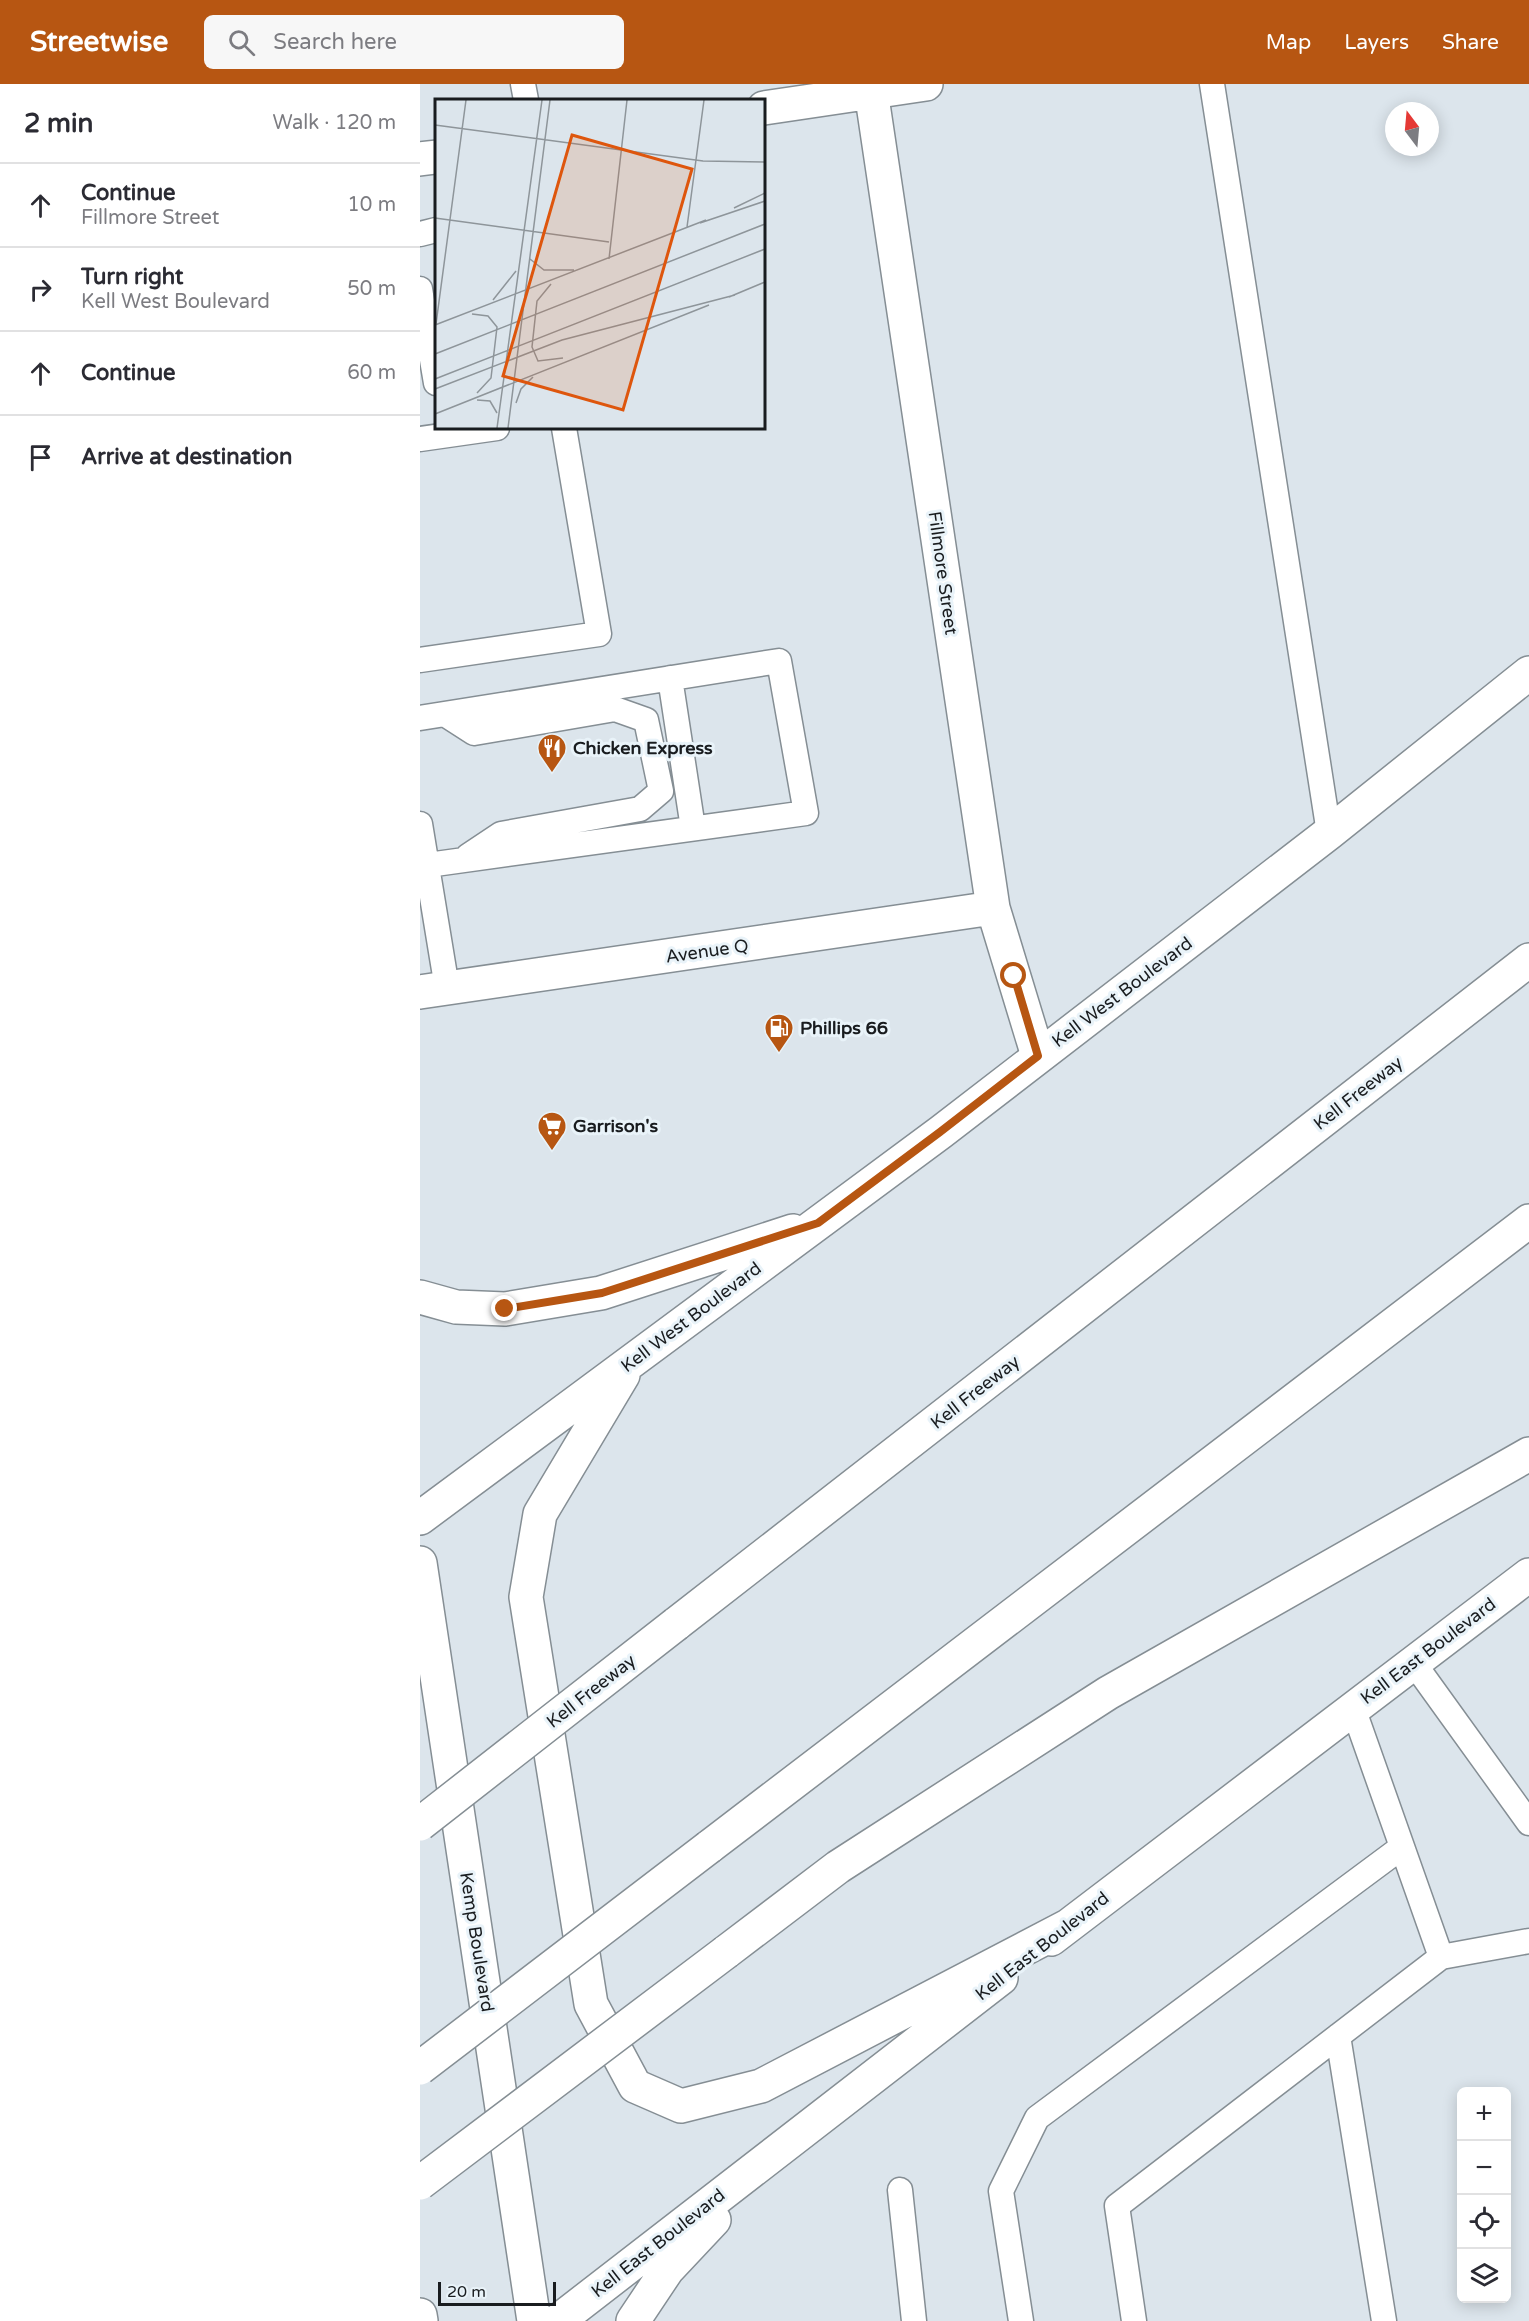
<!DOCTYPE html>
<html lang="en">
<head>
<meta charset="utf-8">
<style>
  :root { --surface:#fff; --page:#f7f7f7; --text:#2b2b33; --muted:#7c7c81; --line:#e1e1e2; --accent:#b75612 }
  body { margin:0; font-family:"Varela Round",sans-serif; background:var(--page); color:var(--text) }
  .controls { position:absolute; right:18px; bottom:18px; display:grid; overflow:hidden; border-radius:9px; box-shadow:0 3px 15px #0003 }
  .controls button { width:54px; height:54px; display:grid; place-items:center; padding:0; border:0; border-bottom:2px solid var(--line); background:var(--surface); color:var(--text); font:30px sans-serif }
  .compass { position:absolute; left:965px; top:18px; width:54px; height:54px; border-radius:50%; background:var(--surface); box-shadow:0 3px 15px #0003; rotate:344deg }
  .scale { position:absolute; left:18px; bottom:15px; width:118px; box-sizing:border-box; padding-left:6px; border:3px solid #191c1f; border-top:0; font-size:16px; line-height:21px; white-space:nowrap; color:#191c1f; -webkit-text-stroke:4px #e9f3f9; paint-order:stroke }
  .stop { position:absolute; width:18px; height:18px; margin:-14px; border:4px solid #b75612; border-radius:50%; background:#fff }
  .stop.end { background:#b75612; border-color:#fff; box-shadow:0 2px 6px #0008 }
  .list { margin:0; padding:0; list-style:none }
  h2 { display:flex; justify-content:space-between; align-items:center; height:78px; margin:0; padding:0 24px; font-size:26px }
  h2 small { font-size:20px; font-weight:400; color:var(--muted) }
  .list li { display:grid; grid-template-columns:39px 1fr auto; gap:18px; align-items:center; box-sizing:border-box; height:84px; padding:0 24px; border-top:2px solid var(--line) }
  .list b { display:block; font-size:22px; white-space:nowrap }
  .list p { margin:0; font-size:20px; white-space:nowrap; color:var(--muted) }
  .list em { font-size:20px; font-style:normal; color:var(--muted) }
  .icon { flex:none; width:33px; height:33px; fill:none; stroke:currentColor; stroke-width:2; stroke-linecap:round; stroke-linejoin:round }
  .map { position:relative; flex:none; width:1109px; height:2237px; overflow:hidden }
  header { display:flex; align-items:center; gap:36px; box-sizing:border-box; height:84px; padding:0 30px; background:var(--accent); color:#fff }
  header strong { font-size:28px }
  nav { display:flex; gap:33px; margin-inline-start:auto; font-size:21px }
  .search { width:420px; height:54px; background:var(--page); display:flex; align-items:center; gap:15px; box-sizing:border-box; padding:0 21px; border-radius:9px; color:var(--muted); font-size:22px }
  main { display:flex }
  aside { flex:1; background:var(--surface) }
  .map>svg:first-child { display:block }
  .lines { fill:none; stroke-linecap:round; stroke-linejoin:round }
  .lane-casing { stroke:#858e94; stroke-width:27 }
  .street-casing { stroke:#858e94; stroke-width:36 }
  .secondary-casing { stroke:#858e94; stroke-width:36 }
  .highway-casing { stroke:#858e94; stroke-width:36 }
  .lane { stroke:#fff; stroke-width:24 }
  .street { stroke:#fff; stroke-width:33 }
  .secondary { stroke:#fff; stroke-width:33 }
  .highway { stroke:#fff; stroke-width:33 }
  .highway-bridge-casing { stroke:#858e94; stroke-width:36; stroke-linecap:butt }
  .highway-bridge { stroke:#fff; stroke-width:33 }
  .route { stroke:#b75612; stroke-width:8 }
  .labels { text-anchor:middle; stroke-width:6; stroke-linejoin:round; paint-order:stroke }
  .street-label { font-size:18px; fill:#191c1f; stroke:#e9f3f9 }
  .poi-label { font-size:18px; font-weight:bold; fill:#191c1f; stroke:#e9f3f9; text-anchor:start }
  .inset-road { fill:none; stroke:#8e959a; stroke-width:1.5 }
  .view { fill:#de560d; fill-opacity:0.15; stroke:#de560d; stroke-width:3 }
  .inset-edge { fill:none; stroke:#191c1f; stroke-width:3 }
</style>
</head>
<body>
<header>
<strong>Streetwise</strong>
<div class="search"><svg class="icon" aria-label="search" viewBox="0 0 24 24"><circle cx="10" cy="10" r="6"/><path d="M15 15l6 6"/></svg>Search here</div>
<nav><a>Map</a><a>Layers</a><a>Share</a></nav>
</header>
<main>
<aside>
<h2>2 min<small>Walk · 120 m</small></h2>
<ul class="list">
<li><svg class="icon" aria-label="ahead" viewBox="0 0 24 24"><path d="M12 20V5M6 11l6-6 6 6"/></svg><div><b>Continue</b><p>Fillmore Street</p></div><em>10 m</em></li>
<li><svg class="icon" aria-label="right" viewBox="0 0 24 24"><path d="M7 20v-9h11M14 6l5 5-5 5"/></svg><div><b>Turn right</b><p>Kell West Boulevard</p></div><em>50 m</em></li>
<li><svg class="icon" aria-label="ahead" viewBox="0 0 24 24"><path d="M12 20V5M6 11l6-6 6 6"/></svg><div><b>Continue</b></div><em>60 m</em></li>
<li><svg class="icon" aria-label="arrive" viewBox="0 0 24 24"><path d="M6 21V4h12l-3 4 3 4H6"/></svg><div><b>Arrive at destination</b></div></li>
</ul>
</aside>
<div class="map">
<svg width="1109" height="2237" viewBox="0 0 1109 2237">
  <rect width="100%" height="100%" fill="#dce5ec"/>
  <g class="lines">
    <g class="lane-casing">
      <path id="lane" d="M103,0L106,16
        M792,0L909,749
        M0,150L16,146
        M0,205L16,299
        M0,355L77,344
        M0,576L179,550L144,344
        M250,594L273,744
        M26,631L54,649L195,625L226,636L241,707L220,725L81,750L48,772
        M0,634L359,577L386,729L8,781
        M0,740L27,904
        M993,1578L1109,1739
        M933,1624L1021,1873
        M918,1952L964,2237
        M480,2106L494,2237
        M601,2237L581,2107L617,2034L982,1763
        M714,2237L697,2122L1021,1873L1109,1857"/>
    </g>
    <g class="street-casing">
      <path id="street" d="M450,0L573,824L618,972
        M344,24L506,0
        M0,75L16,73
        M0,908L573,824"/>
    </g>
    <g class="secondary-casing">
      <path id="secondary" d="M0,1213L36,1223L85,1225L181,1209L373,1147
        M203,1291L120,1430L106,1513L171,1920L215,2002L261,2022L341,2002L648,1842
        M0,1434L521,1048L909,749L1109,589
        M0,1479L114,2237
        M631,1855L1109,1491
        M0,2231L1,2237
        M138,2237L581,1894
        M213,2237L247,2186L294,2136"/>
    </g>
    <g class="highway-casing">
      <path id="highway" d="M256,1540L1109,876
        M289,1763L1109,1137
        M306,1868L418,1783L688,1609L1109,1370"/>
    </g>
    <use href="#lane" class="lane"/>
    <use href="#street" class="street"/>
    <use href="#secondary" class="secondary"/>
    <use href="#highway" class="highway"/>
    <g class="highway-bridge-casing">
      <path id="highway-bridge" d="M0,1740L256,1540
        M0,1984L289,1763
        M0,2099L306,1868"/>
    </g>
    <use href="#highway-bridge" class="highway-bridge"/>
  </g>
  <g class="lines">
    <path class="route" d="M85,1225L182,1209L398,1139L520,1048L618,972L594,892"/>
  </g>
  <defs>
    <g id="restaurant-pin" transform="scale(1.5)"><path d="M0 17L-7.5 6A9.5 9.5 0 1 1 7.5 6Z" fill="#b75612" stroke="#e9f3f9"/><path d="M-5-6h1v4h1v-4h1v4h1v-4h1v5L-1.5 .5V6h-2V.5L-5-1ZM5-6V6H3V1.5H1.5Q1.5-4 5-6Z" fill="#fff"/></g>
    <g id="fuel-pin" transform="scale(1.5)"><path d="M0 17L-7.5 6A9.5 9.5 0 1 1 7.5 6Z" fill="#b75612" stroke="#e9f3f9"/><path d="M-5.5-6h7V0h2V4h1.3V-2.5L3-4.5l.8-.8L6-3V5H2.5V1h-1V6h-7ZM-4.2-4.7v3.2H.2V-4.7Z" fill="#fff"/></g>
    <g id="supermarket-pin" transform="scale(1.5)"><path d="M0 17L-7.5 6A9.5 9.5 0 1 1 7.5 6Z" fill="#b75612" stroke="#e9f3f9"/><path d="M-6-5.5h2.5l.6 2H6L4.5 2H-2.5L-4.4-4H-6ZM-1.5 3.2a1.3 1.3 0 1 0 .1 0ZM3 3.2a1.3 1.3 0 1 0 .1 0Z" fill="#fff"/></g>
  </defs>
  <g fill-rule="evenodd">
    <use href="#restaurant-pin" x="132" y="664"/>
    <use href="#fuel-pin" x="359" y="944"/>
    <use href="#supermarket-pin" x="132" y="1042"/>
  </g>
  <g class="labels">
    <g class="street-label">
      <text transform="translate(523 489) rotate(82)" y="6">Fillmore Street</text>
      <text transform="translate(287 867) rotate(-8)" y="6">Avenue Q</text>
      <text transform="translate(702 908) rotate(-37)" y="6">Kell West Boulevard</text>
      <text transform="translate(938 1009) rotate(-38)" y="6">Kell Freeway</text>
      <text transform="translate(271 1233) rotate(-37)" y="6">Kell West Boulevard</text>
      <text transform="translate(555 1308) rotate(-38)" y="6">Kell Freeway</text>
      <text transform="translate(1008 1567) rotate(-37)" y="6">Kell East Boulevard</text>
      <text transform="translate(171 1607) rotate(-38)" y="6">Kell Freeway</text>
      <text transform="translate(57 1858) rotate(81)" y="6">Kemp Boulevard</text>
      <text transform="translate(622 1862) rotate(-38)" y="6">Kell East Boulevard</text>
      <text transform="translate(238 2159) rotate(-38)" y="6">Kell East Boulevard</text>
    </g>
    <g class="poi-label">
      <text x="153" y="670">Chicken Express</text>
      <text x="380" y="950">Phillips 66</text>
      <text x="153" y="1048">Garrison's</text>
    </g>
  </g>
  <g transform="translate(15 15)">
    <rect width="330" height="330" fill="#dce5ec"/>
    <path class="inset-road" d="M330,5V89M0,26L268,62L330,63M299,109L330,94M0,119L174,143M265,124L330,102M252,128L269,1M95,160L109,171H139M174,160L192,1M116,185L102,202L97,248L103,262L128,259M294,198L330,183M58,201L81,172M37,215L53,217L62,228L56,279L42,294M1,225L31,1M0,226L271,121M0,255L330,125M0,280L330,150M0,290L127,241L300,196M42,301L55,302L62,314M81,304L86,290L98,278M0,315L274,206M62,329L107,1M73,329L115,1"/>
    <path class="view" d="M137,36L257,70L188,311L68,277Z"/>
    <rect width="330" height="330" class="inset-edge"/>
  </g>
</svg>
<div class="controls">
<button>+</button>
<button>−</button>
<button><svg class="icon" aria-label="locate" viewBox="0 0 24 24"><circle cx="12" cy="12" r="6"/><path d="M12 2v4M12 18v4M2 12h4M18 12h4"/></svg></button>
<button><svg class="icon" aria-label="layers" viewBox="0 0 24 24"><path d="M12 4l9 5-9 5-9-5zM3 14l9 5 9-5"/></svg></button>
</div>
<svg class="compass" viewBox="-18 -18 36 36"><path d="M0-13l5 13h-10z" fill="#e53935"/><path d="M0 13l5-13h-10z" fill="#7c7c81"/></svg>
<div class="scale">20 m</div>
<div class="stop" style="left:594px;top:892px"></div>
<div class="stop end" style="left:85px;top:1225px"></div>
</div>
</main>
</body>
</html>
